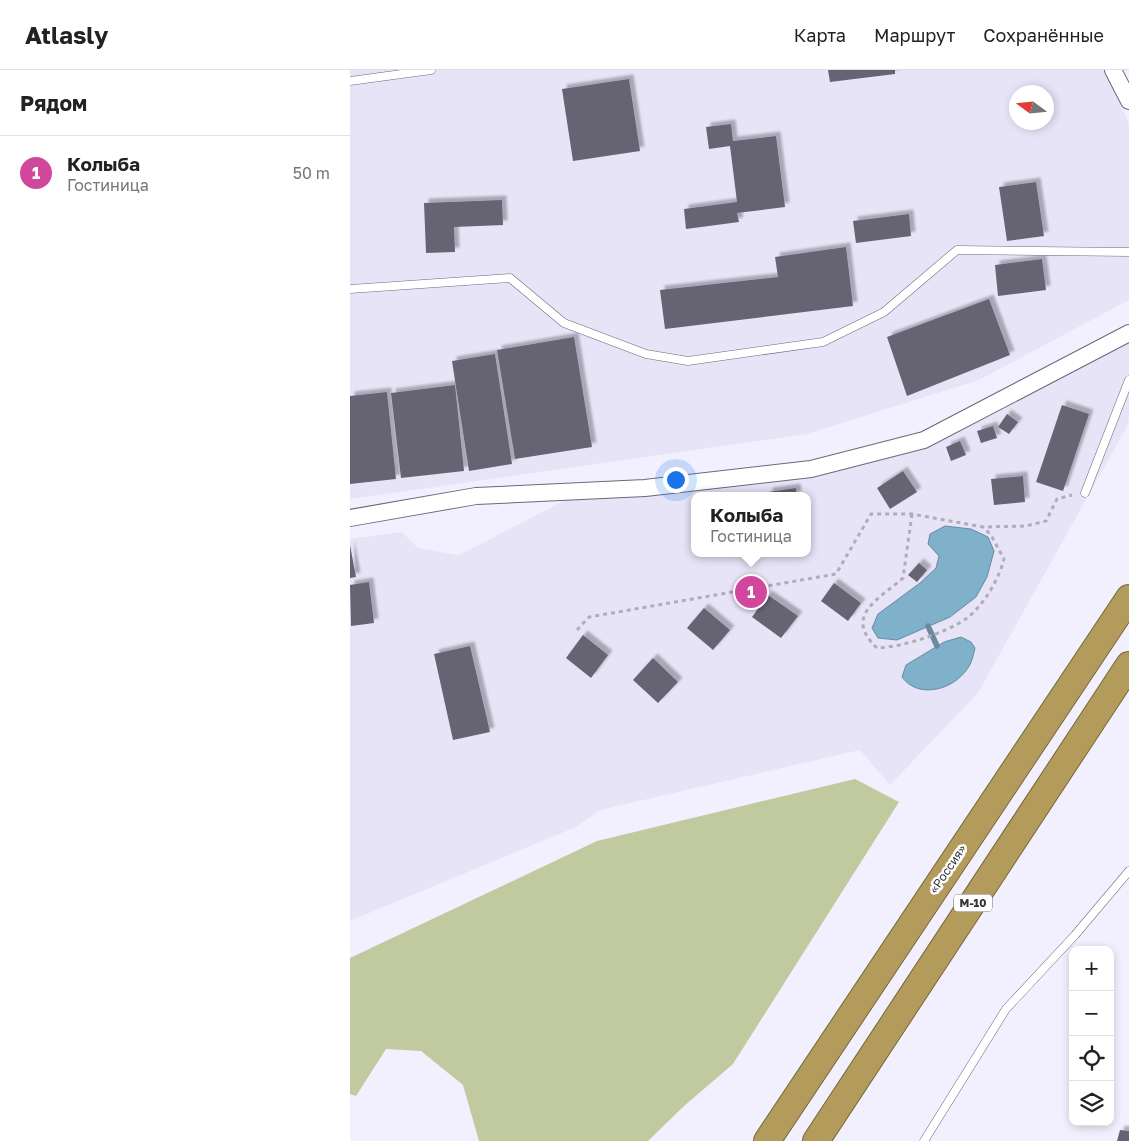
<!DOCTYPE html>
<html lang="ru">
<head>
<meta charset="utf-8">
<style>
  :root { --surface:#fff; --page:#f6f6f6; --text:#222; --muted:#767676; --line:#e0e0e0; --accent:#d93025 }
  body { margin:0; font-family:"Golos Text",sans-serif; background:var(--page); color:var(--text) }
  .controls { position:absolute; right:15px; bottom:15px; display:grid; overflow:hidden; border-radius:10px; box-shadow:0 2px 8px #0003 }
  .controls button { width:45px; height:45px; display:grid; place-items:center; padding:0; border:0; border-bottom:1px solid var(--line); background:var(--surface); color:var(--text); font:25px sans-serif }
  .compass { position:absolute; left:659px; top:15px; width:45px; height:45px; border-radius:50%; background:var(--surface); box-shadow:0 2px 8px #0003; rotate:285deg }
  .you { position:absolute; left:325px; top:409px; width:18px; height:18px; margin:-12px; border:4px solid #fff; border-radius:50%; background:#1a73e8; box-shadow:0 0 0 8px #1a73e833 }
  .badge { display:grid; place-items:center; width:32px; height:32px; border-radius:50%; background:var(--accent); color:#fff; font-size:16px; font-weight:700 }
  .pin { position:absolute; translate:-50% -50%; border:2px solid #fff; box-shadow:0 1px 5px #0006 }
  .popup { position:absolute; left:341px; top:422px; width:120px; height:65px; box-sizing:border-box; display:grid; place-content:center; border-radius:10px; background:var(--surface); filter:drop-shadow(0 1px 4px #0005); font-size:16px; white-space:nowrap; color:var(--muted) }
  .popup b { font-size:19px; color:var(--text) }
  .popup::after { content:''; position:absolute; left:50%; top:100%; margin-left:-10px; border:10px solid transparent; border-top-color:var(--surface) }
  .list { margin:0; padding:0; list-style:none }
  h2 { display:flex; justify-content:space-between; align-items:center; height:65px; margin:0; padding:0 20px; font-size:21px }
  h2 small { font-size:16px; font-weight:400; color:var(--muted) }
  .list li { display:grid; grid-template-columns:32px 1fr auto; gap:15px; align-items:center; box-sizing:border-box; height:75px; padding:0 20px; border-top:1px solid var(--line) }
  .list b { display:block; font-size:19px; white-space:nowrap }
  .list p { margin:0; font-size:16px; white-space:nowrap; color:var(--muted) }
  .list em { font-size:16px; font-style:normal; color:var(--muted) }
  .icon { flex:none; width:28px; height:28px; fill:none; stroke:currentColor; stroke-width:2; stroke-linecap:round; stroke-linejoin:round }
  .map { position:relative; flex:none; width:779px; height:1071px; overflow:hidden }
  header { display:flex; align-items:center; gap:30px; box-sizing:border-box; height:70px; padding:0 25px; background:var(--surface); border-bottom:1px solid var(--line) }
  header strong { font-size:24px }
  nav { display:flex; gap:28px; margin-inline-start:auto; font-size:18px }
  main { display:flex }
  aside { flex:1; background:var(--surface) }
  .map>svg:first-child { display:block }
  .built { fill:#e7e4f8; fill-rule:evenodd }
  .green { fill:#c1c99f }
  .water { fill:#7fb1cb; stroke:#688ba0 }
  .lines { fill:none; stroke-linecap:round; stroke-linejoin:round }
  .stream { stroke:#688ba0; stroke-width:5.5 }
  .building { fill:#666473; filter:url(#shadow) }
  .service-casing { stroke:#6b6979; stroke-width:9 }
  .minor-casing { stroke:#6b6979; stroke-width:18 }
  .trunk-casing { stroke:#7a6635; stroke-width:28 }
  .path { stroke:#aeadb8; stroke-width:3; stroke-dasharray:4 4; stroke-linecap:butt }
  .service { stroke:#fff; stroke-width:8 }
  .minor { stroke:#fff; stroke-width:16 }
  .trunk { stroke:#b39b5b; stroke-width:26 }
  .labels { text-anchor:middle; stroke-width:5; stroke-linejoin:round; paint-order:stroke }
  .shield { fill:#fff; stroke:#717075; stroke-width:1 }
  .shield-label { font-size:11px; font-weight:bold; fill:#34333a }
  .street-label { font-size:12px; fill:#34333a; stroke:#fff }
</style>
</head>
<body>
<header>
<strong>Atlasly</strong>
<nav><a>Карта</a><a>Маршрут</a><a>Сохранённые</a></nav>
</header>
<main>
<aside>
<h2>Рядом<small></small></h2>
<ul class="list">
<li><span class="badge" style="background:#d1479c">1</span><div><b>Колыба</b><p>Гостиница</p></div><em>50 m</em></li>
</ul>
</aside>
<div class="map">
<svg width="779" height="1071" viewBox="0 0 779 1071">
  <defs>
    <filter id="shadow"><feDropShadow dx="4.5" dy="-4.5" stdDeviation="1" flood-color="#0004"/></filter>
  </defs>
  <rect width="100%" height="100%" fill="#f2f0fe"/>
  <path class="built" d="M0,0H755L779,54V230L629,310L457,364L0,429ZM666,22H696V52H666Z
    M779,257V351L775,360L628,623L540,715L510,680L250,740L226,757L0,851V469L52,462L68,478L109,485L227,424L478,392L567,363L631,334ZM345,426H457V483H345Z"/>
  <path class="green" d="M505,709L549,732L383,994L334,1036L298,1071H129L113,1015L71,981L36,979L6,1026L0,1024V888L247,771Z"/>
  <path class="water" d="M595,456L621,459L638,467L644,481L637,507L626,527L600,547L547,570L528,568L522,558L528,544L570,513L586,498L589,486L578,474L580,464Z
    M611,567L621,572L625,578C623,587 621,596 614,603C599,621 567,628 552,607L556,595L594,572Z"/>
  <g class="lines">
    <path class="stream" d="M578,556L587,576"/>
  </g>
  <path class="building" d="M478,0H545V4L480,12Z
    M279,9L290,81L223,91L212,19Z
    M381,54L383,71L426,66L435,137L387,143L389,152L336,159L334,139L387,132L380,76L359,79L356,57Z
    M686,112L694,166L657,171L649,117Z
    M152,130L153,155L104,157L105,182L76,183L74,133Z
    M559,144L561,166L506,173L503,151Z
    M496,177L503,236L315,259L310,220L428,207L425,187Z
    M692,189L696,220L648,226L645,195Z
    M639,229L660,285L557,326L537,267Z
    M224,267L242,377L165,389L147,280Z
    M145,284L162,394L119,401L102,291Z
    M105,315L114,401L51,408L41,323Z
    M37,322L46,409L0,414V326Z
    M712,335L739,344L713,421L686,412Z
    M657,344L668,352L659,364L648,357Z
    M643,356L647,368L631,373L627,361Z
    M610,371L616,385L601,391L596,377Z
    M553,401L567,422L540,439L527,418Z
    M673,406L675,432L644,435L641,409Z
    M446,418L447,426H418V422Z
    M0,475L6,507L0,508Z
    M569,493L577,500L567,512L558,505Z
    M19,512L24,553L1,556L0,515Z
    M484,513L511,533L498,551L471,531Z
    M418,525L448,546L431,568L402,547Z
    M354,538L380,560L363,580L337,558Z
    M233,565L258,585L241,608L216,588Z
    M120,576L140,662L103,670L84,584Z
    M303,588L328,612L308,633L283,610Z
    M770,1060L779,1061V1071H767Z"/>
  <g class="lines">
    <g class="service-casing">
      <path id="service" d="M0,11L81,0
        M0,219L160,208L214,253L296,284L338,291L473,272L534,242L607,180L779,182
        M735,423L779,310
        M574,1071L656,939L725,865L779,801"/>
    </g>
    <g class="minor-casing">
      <path id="minor" d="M763,0L779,31
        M0,448L126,426L295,418L461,399L574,370L779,263"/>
    </g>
    <g class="trunk-casing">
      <path id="trunk" d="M417,1071L779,528
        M466,1071L779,595"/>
    </g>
    <path class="path" d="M562,444L553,508C528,530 493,546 527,578C553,577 596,563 617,548C634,535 649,509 654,489L642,467L634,457
      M227,560L239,547L486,504L521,444H562L633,457L676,456L696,451L707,429L722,425"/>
    <use href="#service" class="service"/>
    <use href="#minor" class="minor"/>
    <use href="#trunk" class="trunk"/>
  </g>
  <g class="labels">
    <rect class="shield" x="604" y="824.5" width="38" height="17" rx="4"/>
    <g class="shield-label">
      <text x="623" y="837">М-10</text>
    </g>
    <g class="street-label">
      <text transform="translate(598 799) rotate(-56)" y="4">«Россия»</text>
    </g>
  </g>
</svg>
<div class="controls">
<button>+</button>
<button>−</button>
<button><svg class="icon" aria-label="locate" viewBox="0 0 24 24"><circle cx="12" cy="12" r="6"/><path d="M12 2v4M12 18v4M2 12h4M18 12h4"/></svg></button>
<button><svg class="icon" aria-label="layers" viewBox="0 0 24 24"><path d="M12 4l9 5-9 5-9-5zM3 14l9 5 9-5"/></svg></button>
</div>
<svg class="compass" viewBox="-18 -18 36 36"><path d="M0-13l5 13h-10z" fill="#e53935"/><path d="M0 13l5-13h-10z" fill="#767676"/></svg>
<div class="you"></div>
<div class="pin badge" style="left:401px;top:522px;background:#d1479c">1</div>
<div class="popup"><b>Колыба</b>Гостиница</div>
</div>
</main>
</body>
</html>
